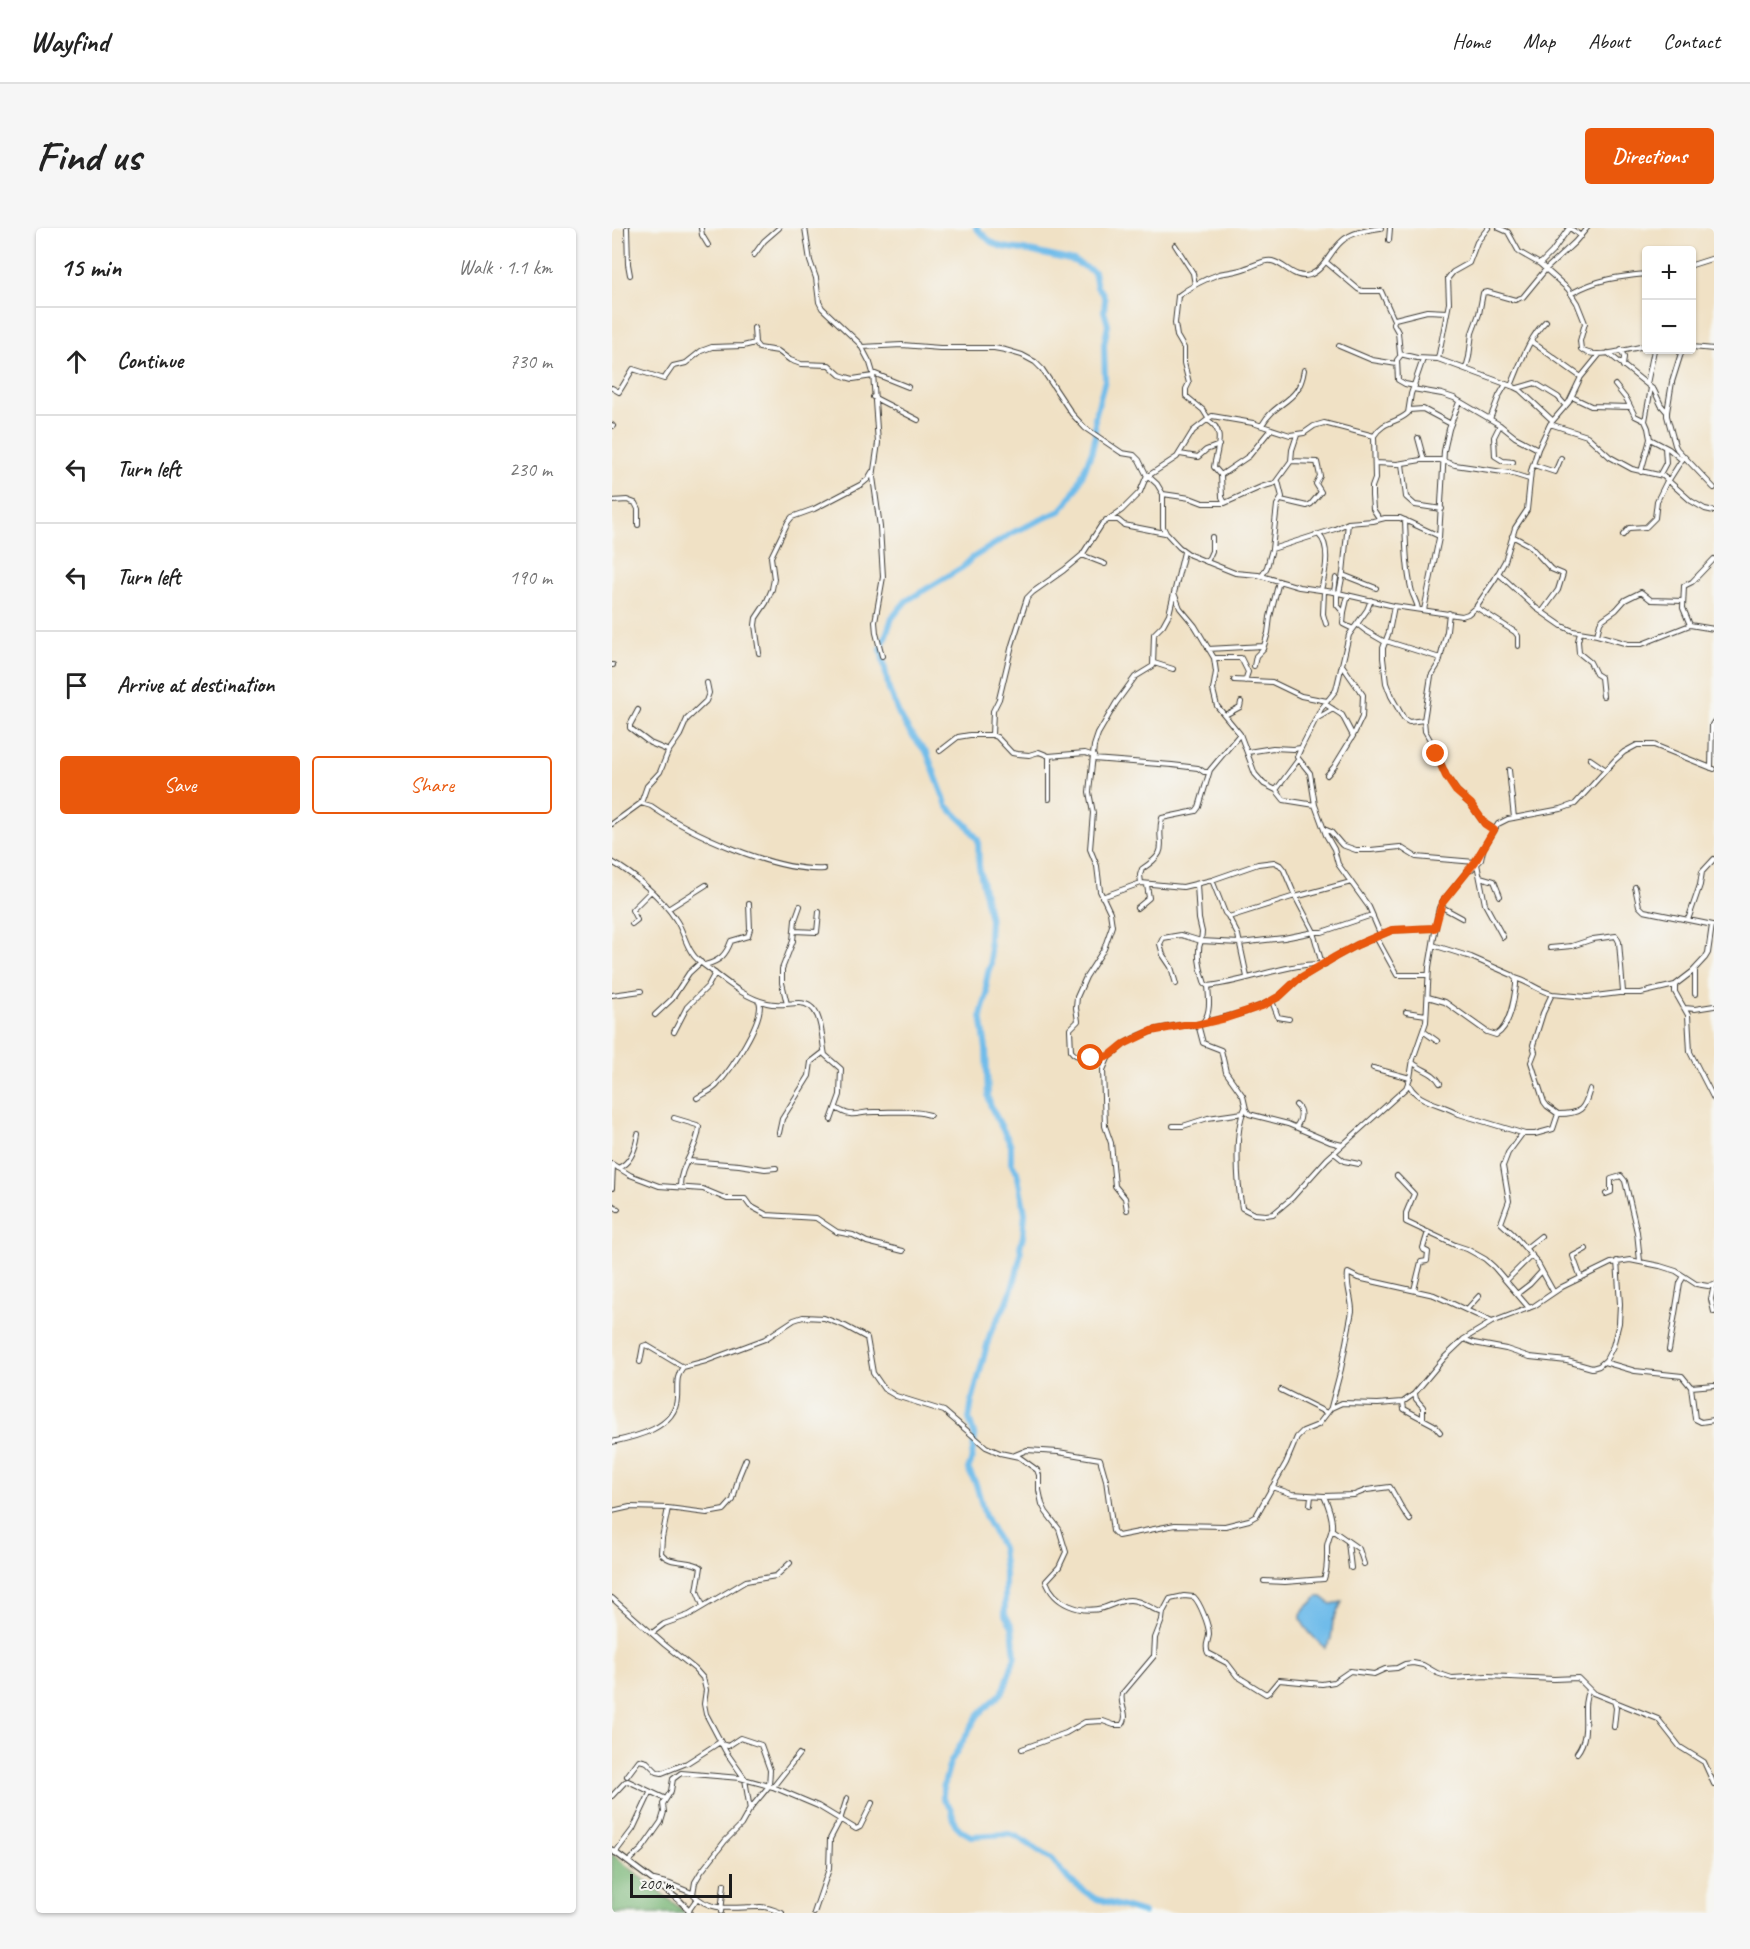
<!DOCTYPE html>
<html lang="en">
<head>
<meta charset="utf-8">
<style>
  :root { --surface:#fff; --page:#f6f6f6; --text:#222; --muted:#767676; --line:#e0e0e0; --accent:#ea580c }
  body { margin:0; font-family:Caveat,sans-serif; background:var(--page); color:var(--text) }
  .controls { position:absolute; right:18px; top:18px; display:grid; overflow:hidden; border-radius:6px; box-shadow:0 2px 4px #0004 }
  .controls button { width:54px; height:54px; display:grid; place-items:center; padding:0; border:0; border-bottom:2px solid var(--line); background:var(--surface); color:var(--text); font:30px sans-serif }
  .scale { position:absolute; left:18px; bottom:15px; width:102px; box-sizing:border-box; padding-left:6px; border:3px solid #1c1c1c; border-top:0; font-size:16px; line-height:21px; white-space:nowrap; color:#1c1c1c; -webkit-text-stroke:4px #f6f6f2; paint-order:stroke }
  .stop { position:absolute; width:18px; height:18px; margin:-14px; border:4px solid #ea580c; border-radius:50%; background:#fff }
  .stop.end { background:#ea580c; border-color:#fff; box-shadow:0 2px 6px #0008 }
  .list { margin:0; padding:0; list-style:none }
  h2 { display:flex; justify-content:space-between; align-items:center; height:78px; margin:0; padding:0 24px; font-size:26px }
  h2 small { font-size:20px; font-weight:400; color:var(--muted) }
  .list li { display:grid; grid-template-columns:39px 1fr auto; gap:18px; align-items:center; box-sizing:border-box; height:108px; padding:0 24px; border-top:2px solid var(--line) }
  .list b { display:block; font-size:22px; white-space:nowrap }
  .list em { font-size:20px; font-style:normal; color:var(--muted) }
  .actions { display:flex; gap:12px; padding:18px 24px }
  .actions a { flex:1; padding:14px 0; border:2px solid var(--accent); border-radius:6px; text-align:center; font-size:21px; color:var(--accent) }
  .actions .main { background:var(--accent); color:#fff }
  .icon { flex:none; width:33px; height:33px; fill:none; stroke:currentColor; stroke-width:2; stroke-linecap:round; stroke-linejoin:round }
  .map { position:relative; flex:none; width:1102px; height:1685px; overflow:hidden; border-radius:6px }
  header { display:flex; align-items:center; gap:36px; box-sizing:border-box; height:84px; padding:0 30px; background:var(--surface); border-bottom:2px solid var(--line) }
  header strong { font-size:28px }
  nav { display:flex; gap:33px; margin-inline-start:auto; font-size:21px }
  .intro { display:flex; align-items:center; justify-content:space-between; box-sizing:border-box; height:144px; padding:0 36px }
  h1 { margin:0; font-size:42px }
  .button { padding:15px 27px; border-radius:6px; background:var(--accent); color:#fff; font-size:21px; font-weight:700 }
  main { display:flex; gap:36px; padding:0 36px }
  aside { flex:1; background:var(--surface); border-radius:6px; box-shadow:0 2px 4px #0004 }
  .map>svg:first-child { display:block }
  .forest { fill:#79b677; stroke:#4a694a; stroke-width:1.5 }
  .water { fill:#70bcea; stroke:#466c83; stroke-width:1.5 }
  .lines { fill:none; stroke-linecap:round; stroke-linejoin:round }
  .river { stroke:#70bcea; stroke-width:6 }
  .street-casing { stroke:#3c3a35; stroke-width:6 }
  .secondary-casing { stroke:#3c3a35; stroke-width:7 }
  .street { stroke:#fff; stroke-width:4 }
  .secondary { stroke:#fff; stroke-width:4.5 }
  .route { stroke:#ea580c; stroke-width:8 }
</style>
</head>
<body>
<header>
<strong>Wayfind</strong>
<nav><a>Home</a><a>Map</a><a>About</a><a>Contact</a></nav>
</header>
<div class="intro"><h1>Find us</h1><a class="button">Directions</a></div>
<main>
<aside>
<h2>15 min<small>Walk · 1.1 km</small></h2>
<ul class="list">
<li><svg class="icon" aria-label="ahead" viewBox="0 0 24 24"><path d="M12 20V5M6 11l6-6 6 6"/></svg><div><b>Continue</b></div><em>730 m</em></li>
<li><svg class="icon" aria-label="left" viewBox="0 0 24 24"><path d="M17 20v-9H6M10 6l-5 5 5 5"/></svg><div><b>Turn left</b></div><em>230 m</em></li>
<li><svg class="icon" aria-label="left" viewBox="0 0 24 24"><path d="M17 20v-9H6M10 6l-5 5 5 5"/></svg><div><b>Turn left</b></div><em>190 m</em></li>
<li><svg class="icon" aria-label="arrive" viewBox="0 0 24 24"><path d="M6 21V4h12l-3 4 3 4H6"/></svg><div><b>Arrive at destination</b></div></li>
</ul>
<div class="actions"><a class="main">Save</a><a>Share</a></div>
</aside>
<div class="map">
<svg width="1102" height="1685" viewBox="0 0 1102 1685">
  <rect width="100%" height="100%" fill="#f6f6f2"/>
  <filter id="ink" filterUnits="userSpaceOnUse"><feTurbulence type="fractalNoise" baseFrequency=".0167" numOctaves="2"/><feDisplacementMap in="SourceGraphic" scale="12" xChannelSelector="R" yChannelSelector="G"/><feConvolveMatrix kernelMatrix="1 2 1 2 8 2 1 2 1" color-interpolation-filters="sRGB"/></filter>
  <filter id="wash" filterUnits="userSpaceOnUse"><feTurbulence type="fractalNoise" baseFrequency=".008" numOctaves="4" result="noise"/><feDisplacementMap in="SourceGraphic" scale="24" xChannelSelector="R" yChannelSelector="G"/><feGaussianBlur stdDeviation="1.35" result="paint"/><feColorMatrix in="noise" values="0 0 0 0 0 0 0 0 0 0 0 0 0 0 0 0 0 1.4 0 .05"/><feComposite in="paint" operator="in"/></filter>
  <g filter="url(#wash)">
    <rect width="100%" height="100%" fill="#f0e1c5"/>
    <path class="forest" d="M0,1626L73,1684L72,1685H0Z"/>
    <path class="water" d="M705,1369H710L719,1376L730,1374L721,1393L719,1411L713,1420C707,1415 687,1396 689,1388C690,1380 701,1375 705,1369Z"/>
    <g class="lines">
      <path class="river" d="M364,0L379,14L390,19L417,23L462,33L482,44L485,59L491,65L493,73L492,83L496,97L492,116L493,152L483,189V210L480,223L465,260L455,275L448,283L402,304L360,330L351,339L294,373L280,390L269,421L277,462L287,486L297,503L315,525L335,578L356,598L366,612L367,638L378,692L377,710L379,736L376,744L374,755L375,766L369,787L374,821L376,868L379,879L399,917V935L405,944L413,985L411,1008L408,1019L409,1024L404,1048L396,1072L378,1106L360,1173L357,1191L363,1209L359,1234L356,1241L364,1256L373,1288L390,1320L393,1345V1387L400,1398L403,1428L393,1459L389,1466L366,1487L338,1535L331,1560V1571L339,1581L343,1596L350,1603L359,1608L396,1606L404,1608L440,1631L457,1652L482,1670L532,1685"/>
    </g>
  </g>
  <g filter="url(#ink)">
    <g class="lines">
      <g class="street-casing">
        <path id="street" d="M15,0L16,36L18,47
          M89,0L90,7L96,17
          M193,0L198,33L204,50L207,74L210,80L248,116L258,135L261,145L266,215L261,249L268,299L271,349L263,394L264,405L270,428
          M887,0L896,4L907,24L928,36L956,61L965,75L973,95L968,113L969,121C981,133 1017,120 1034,118
          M958,0L969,8
          M777,12L778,0
          M563,17L581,45L583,57
          M142,27L152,13L167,0
          M714,34L746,61L750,63H769L782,92
          M928,36L940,24L957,0
          M1080,37L1102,30
          M960,65C986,51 1005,49 1034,46
          M835,84L815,83L783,91L781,95L786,104L788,126L805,130L826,131L902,159L908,162L940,192
          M142,100L143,115L147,120L166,123L178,132L189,136L217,137L228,147L234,149L241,151L261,148
          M920,114L969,149
          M727,118L760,132L785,136
          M250,119L290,117L328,120H382L393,122L410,127L423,134L430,141L460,186L473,200L510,225L522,227L527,232L534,246L545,256L551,266V299L554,305L567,319L578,327L623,345L646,347L687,359L722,364L782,378L850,388L856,386L864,379L883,351L893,333L903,300L915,282L919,243L926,221L938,196L957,174L969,149L987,127
          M1080,119L1102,121
          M1009,122L1012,129L1011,138
          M1070,122L1060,154L1055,184V188L1063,217L1065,221L1102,260
          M996,125L1042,162L1049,177L1055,184
          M789,127L785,132L786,152L793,156L803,158
          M826,131L837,75L836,50L841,44L857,35L865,14L876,0
          M854,140L857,129L860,105L867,86L871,65L875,64L903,72L911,69L934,41L963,14L975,0
          M261,145L296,159
          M1035,156L1042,122
          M1003,157L1015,172L1023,188L1033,193L1036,200L1038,211L1029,244
          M899,158C908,137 917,109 934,93
          M0,160L7,164L21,141L52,151L61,138L74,135L89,123L100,119L131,118L143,115
          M906,160L923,155L946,169L953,177
          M801,161L830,166L842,170L888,197L903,209L926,221
          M261,169L306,192
          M960,169L979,178L1018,179
          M797,182L811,181L839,196
          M596,190L591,182L574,168V161L577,155L572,135V120L565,108L563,95L566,68C578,59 593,51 607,46C616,44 625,44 634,40C642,38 652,31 660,33C673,36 683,52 698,47C713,41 718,23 730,13C740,4 755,2 769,0
          M878,191L887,168L894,156
          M595,192C615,201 604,224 602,239L609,247
          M1033,193L1039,160
          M938,196L975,208L998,229L1020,241L1051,248L1079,273L1093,281L1102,283
          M0,197L1,198
          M650,197C665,171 687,176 692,142
          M888,197L882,209L883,228L891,233L901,234
          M762,208C772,192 784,196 796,185L799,166L811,131
          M806,210L812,232
          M1038,211L1057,221L1070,232
          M568,226L586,229L594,222L607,217
          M679,233L680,222L685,207
          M763,235L785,236L809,232H828L843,237L898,245L917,251
          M790,236L794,269L803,277L830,281
          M922,237L943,244L949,230
          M1048,246L1054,235L1053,219
          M536,248L565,229L581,203L600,188L641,195L678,207L692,205L702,198L712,195L762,208L763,251L760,259V268L761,281L767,290
          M1057,252L1071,230
          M551,266L578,270L591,275H613L649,259L663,255L679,233L705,234L708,248L704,256L709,264L699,276L695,278L669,272
          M0,273L15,272L23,275L26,281V297
          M613,275L610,269L609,247L637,228L659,201
          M494,292H506L512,297L553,305
          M793,292C794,316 794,341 800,364C802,370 805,374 806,381
          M707,307C719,318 713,347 709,362
          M1011,307L1017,300L1034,299L1043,290L1045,273L1056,251
          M900,308L917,317L939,341L951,346L946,362L930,384
          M660,321L723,301L736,295L761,293L773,290H788L827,308
          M572,324L557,386L551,397L542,406L541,438L523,449L504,475L486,506L482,518L477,564L481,585L478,621L485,638L488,663L498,684L500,698L492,721L474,749L465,769L464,780L466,793L458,801L459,823C464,831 483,832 493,830C501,828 506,820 512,816C533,803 559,796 583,797L587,800L591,815L609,822L614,844L631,868L634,881L637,886L676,896L718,914L730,917
          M470,327L493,336
          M595,334L600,323V309
          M886,345L924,380L950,398L961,403L985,407L1016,416H1030L1078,397L1102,401
          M731,347L764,360
          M650,348L655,339L660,321L665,277L670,269L666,253
          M712,363L711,386L714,396
          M722,364L724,350
          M562,365L568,380L583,398L602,430L604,444L601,462L605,478L628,506L643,546L652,556L664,562L672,572L703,577
          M725,365V377L732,385L731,396L741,401
          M727,365L731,345L736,295
          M782,378L777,404L771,420V430L774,455L779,468L792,491L797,494L812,492
          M864,379L903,404L906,408V418
          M812,382L827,310L832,223L837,201L847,174
          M732,384L736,367
          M837,385L835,403L827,435L819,448L812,492L813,503L821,517L834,548L845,563L861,579L872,595L882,601
          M745,396L754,403L773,414
          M1078,397L1071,380L1072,358L1080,354L1102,331
          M968,405L966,413L967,425L978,434L984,446L989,449L991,468
          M985,407L988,395L991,391L1004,382L1013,372L1029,364L1039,372L1071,373
          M774,413L828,430
          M596,421L651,418
          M147,425L143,397L144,390L154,375L160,361L162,351L159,329L176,294L180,289L202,281L250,256L256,251L260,244
          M602,430H629L636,444L633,453
          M542,435L561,441
          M0,437H1
          M730,437L751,467L750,489L741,508
          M642,438L644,428L651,421L656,405L658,389L667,353
          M622,452L660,454L689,468L715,473
          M713,476L730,487L741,508L722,539L715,547
          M26,482L18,497V500L38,515L57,523
          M613,487L628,479L629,474
          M704,491L721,481
          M380,507L381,483L387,471L400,417L415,370L421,364L452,342L470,327L490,296L510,282L528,264L535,247
          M689,520L685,529L698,545L703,577L714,607L722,621L726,636L757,679L761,688
          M328,523L346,509L358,507H380L385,509L400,525L406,526L417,527L427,524L437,528L473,525L482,528
          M636,524L661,520L681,521L689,520L709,481L724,462L737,407L755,382L759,372
          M481,531L560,537L586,540L592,544H597
          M978,531L994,542
          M1099,540L1100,497L1102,494
          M897,542L902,590
          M664,562L686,532
          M437,571V528
          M29,575L39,578C79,606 163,644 212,641
          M0,596L29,575L35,558L48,544L56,524L68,507L75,491L94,473L97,465L95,455
          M712,601L719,604L730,617L744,622H759L788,619L804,629L863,634
          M0,634C22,646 51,671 64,692C71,702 73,715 80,725C84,732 93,738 100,743C117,756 134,770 155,775C166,778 176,775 187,775C212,775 209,811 213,827L229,841L228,867L219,892
          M865,636L873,676L891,709
          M859,642L869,632L871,622
          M868,649L882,653L888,668
          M600,652L613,685L617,689L683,668
          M529,655L528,647L530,641C561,621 543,617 550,590L584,583L587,579L598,542L628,506
          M1023,659L1027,678L1032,683L1101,697
          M490,669L529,655L571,659L600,652L646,636L662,634L668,637L672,642L683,668L702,704H710L757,688L761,689L767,703L773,705
          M683,669L739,654
          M828,678L850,690
          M525,680L537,670L535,657
          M56,681L94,657
          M616,688L626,707L635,749
          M1076,692L1088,657L1090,644L1102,631
          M20,696L25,692L20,682L39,663
          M182,703L205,704L207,684
          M701,704L710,736
          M764,709L785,747H816
          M938,720L960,718L981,711L1004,708L1007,714L1011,764
          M93,737C108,733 114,727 119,713L136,708L138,701L137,676
          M903,750C918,754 924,762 940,766
          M564,756L559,739L551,727L548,716L551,710L569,707L589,713L590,704L587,691L585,656
          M1063,757V764L1076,787L1078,824L1102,871
          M596,758C635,754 673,735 713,736
          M1083,766V743
          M0,767L29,763
          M816,769L833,774L875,804L884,807C898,799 902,772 904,757V751L900,747L859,729L821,717
          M660,773L666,789L677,791
          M175,776L170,755V741L181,713L183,692L188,678
          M1073,780L1083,781L1102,778
          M794,784L814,787
          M43,787L60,771L77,745L89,734
          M592,793C599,783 597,770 596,758L593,756C589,744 584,724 589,713L628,715L672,710L702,704
          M584,797L633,784L660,773L668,768L685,752L723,729L745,717L780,702L823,700
          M811,803L825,813
          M62,804L75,779L96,758L103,745
          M497,828L491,842L493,898L499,915L503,958L513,970L515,982
          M801,835C811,843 822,844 828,855
          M761,840L798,850
          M796,854C802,874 832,876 847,886L913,906H923L941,901L946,886
          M978,861C972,881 970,886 946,886L935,878L932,874L919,834L923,824L921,817L931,785L940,766L975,769L1007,765H1029L1063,757L1080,744L1093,730L1096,725L1100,697
          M85,870C91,866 100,863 105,857C118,843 154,790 147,773
          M684,877C691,883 689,892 684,899
          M224,880C243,892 245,883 265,884C283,884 301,882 318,887
          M633,880C622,902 625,955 630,980L642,986L654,987L661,986L680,970L715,931L794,860L798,850L801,831L814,794L817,739L827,680L832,672L863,634L886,596L896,591L949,581L963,576L1003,532L1012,524L1025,517H1042L1102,541
          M62,890L85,897L87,899C86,921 67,938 68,959
          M561,898H571L596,890L631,885
          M167,905L170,891L197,848L199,834L212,824
          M910,906L896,925L891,938L897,973L889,995L901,1006L925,1034L941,1063
          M722,925L732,933L747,936
          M77,933L127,937L153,941L164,940
          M0,936L18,947L47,958L91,961L115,971H133L138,978L155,987L204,990L225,1004L241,1007L255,1014L291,1023
          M6,940C19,935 24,919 26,906
          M785,948L802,966L794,985V994L843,1017L855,1021L873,1031L882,1039L917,1080
          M0,960L1,937
          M994,966L999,964V951L1009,948L1013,953L1025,1004L1028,1033
          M0,977L6,981
          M914,1020L929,1008
          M969,1050L961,1028L974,1021
          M894,1053L920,1027
          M1102,1057L1099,1071L1102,1084
          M802,1062L809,1034L815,1033L816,1024L812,1022L811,1020L816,1004
          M905,1066L918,1056L930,1043
          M855,1081L867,1068
          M852,1111L862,1115L894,1121L918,1129L955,1133L980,1140L987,1138L994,1132L1001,1118L1007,1095L1008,1076L1005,1033
          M1057,1122L1068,1055L1072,1048
          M28,1134L31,1118L34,1117L71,1139
          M992,1134L1023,1143L1070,1148L1079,1159L1083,1191L1089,1194L1102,1192
          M1079,1159L1102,1157
          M669,1162L715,1185
          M803,1166L804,1171L811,1179V1191
          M791,1174L792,1181L822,1197L828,1204
          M719,1179L729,1141L740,1083C740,1070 734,1058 736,1045L746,1050L822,1067L880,1094
          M0,1214C23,1209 64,1200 65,1170C66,1158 63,1149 71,1139L94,1133L153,1111L182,1092L191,1089L212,1090L233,1098L255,1110L261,1145L272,1161L284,1168L332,1183L374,1219L388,1225L407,1229L425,1242L427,1247V1262L430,1276L434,1284L447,1301L454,1324L447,1339L434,1353C442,1376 468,1386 491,1380C500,1377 509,1372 518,1372C529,1372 538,1380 548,1384H551L558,1371L572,1368L582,1369C588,1375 597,1397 597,1406C597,1413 592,1417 596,1425L615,1435L625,1448L654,1466L657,1464L667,1452L710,1456L722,1454L738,1443L762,1446L773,1441L785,1440L793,1436L801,1435L811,1437L825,1445L840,1450L875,1448L942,1451L966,1450L981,1465L1046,1491L1068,1519L1092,1534L1102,1556
          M403,1227L415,1222L446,1224L488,1231L494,1252L501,1303L506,1308L563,1297L613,1298L637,1292L644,1288L674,1235L685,1209L691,1203L706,1197L719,1180L730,1175L766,1176L791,1174L802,1166L833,1129L852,1111L880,1094L922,1078L950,1059L999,1035L1018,1032L1048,1038L1064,1043L1084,1056L1096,1058L1102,1056
          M660,1259L680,1266L712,1268L742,1267L755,1262L778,1259C785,1270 789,1281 798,1292
          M698,1277L699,1268
          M56,1280L50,1310L49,1325C57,1337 78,1331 89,1339L85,1363L91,1378
          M0,1283L18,1279L56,1280L95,1285L112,1282L121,1272L127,1248L134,1231
          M720,1302L747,1321L752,1336
          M736,1314L739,1340
          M652,1353L673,1354L712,1351C716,1340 715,1330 715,1318C716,1312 719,1306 720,1300C721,1290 716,1277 712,1268
          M0,1370L53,1417L83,1441L91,1450L94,1462L92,1476L94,1486L114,1524L133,1551L138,1582
          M40,1405L52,1396L77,1387L134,1353L164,1348L178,1335
          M1002,1473L1004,1480L1002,1499
          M109,1516L116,1518L128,1510L149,1517L158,1542L157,1558L138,1581L129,1597L113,1613L89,1644L83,1654L81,1666C99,1685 120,1679 147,1679C154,1678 163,1682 170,1685
          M410,1521L454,1505L473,1494L491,1493L502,1497H510C518,1487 507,1477 510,1466L542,1428L543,1410L550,1392L551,1384
          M965,1525C981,1504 967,1480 977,1462
          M15,1548L27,1532L35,1534L45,1544L50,1545L75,1535L108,1514
          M161,1559L187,1526
          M0,1568L13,1554L16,1553L54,1571
          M3,1625L21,1601L38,1565
          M16,1634L30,1621L49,1594L52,1584L51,1576L59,1563L61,1551L69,1545L128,1550L161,1559L206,1578L244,1601L248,1599L260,1575
          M42,1652L58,1656L80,1665
          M77,1682L84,1672
          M109,1684L112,1656
          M202,1685L217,1641L218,1611L228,1592L235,1570"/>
      </g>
      <g class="secondary-casing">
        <path id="secondary" d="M0,1622L67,1672L77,1682V1685"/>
      </g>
      <use href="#street" class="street"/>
      <use href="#secondary" class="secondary"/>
    </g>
  </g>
  <g class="lines" filter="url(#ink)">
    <path class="route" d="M479,830L497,828L512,816L539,803L572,797H584L614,790L650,778L668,768L685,752L723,729L745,717L780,702L823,700L830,675L863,634L882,602L873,596L859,576L844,563L834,548L824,526"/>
  </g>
</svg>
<div class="controls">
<button>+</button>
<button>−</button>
</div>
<div class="scale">200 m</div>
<div class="stop" style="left:479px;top:830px"></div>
<div class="stop end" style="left:824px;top:526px"></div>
</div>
</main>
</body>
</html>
